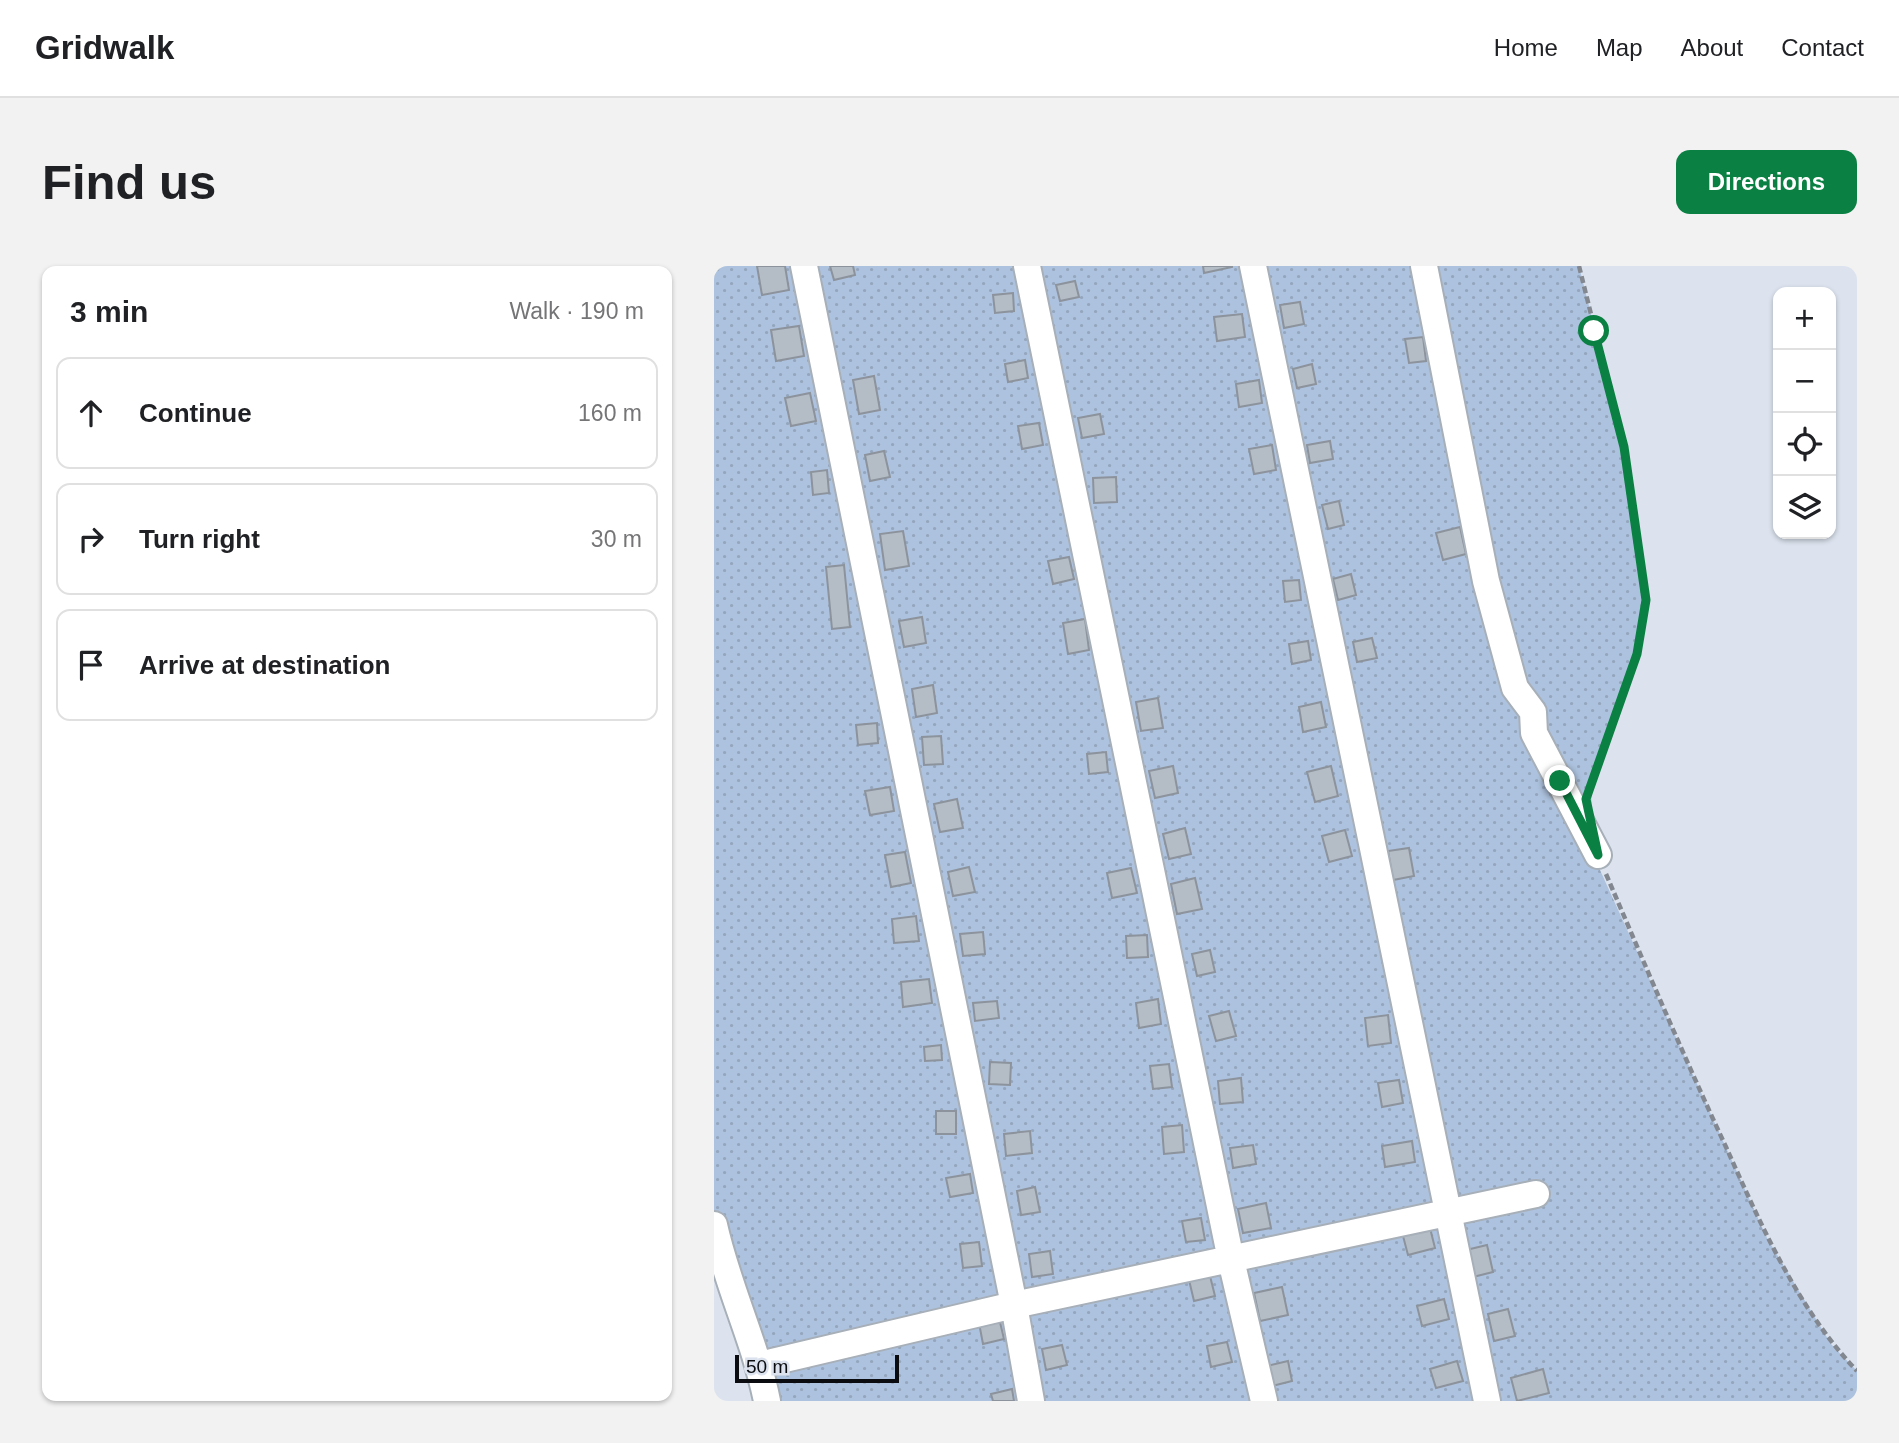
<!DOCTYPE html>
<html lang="en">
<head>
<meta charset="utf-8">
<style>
  :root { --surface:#fff; --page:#f2f2f2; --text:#202124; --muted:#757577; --line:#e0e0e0; --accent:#0b8043 }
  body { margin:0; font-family:Arial,sans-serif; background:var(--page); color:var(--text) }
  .controls { position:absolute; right:21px; top:21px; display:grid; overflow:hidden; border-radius:14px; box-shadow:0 2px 5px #0004 }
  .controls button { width:63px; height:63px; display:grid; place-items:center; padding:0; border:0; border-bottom:2px solid var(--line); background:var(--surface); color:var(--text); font:35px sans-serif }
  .scale { position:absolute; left:21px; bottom:18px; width:164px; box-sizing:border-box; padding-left:7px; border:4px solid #0a0c10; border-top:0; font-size:19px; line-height:24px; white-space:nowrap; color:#0a0c10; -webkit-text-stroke:5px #dce3ee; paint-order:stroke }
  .stop { position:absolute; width:21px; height:21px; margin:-16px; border:5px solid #0b8043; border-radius:50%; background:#fff }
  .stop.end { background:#0b8043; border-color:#fff; box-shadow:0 2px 7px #0008 }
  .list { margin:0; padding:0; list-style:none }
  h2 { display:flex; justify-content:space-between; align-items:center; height:91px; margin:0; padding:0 28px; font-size:30px }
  h2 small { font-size:23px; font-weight:400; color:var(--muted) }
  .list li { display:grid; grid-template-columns:46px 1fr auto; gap:21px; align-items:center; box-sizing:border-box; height:112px; margin:0 14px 14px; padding:0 14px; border:2px solid var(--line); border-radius:14px }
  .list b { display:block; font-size:26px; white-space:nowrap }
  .list em { font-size:23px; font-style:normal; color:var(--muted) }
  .icon { flex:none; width:38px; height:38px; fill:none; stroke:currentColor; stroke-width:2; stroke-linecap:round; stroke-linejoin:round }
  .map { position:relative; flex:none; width:1143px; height:1135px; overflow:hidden; border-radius:14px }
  header { display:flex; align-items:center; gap:42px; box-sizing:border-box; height:98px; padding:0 35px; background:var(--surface); border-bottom:2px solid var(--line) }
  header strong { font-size:33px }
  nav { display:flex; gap:38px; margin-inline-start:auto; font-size:24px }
  .intro { display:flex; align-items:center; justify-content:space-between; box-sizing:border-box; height:168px; padding:0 42px }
  h1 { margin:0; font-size:49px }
  .button { padding:18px 32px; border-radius:14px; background:var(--accent); color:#fff; font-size:24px; font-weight:700 }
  main { display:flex; gap:42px; padding:0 42px }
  aside { flex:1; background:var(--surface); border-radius:14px; box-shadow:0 2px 5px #0004 }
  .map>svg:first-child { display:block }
  .garden { fill:url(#garden-dots) }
  .building { fill:#b4bcc6; stroke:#8c939c; stroke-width:2 }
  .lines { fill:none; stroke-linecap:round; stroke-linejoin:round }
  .minor-casing { stroke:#a7afb8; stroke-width:30 }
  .path { stroke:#838890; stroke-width:4.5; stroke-dasharray:7 3.5; stroke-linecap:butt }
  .minor { stroke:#fff; stroke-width:26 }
  .route { stroke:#0b8043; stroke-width:9 }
</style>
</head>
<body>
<header>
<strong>Gridwalk</strong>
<nav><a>Home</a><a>Map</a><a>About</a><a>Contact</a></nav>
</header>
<div class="intro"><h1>Find us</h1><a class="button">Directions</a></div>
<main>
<aside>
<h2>3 min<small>Walk · 190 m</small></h2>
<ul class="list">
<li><svg class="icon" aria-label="ahead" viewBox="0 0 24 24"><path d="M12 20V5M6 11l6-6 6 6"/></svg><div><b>Continue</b></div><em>160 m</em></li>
<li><svg class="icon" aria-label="right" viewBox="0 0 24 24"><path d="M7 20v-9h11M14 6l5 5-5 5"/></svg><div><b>Turn right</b></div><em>30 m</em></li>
<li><svg class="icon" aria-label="arrive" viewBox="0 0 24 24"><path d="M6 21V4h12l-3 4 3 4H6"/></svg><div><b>Arrive at destination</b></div></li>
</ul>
</aside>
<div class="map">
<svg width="1143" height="1135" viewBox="0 0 1143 1135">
  <defs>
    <pattern id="garden-dots" width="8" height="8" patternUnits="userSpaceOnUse" patternTransform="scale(1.75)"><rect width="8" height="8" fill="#adc2de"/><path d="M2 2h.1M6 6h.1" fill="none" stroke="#94a6bd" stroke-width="1.8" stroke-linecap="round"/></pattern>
  </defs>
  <rect width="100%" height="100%" fill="#dce3ee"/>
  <path class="garden" d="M0,0H865L910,181L932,334L923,388L878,510L877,554L886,604L1053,972L1117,1078L1143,1105V1135H53L0,959Z"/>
  <path class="building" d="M43,0H71L75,24L48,29Z
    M116,0H139L141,9L120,14Z
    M489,0H518V1L490,7Z
    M361,15L365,31L346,35L342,19Z
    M299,27L300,45L281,47L279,29Z
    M586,36L590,58L570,62L566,39Z
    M528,48L531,71L503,75L500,51Z
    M85,60L90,90L62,95L57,64Z
    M709,71L712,95L695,97L691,73Z
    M311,94L314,112L294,116L291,98Z
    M598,98L602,118L583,122L579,103Z
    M160,110L166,144L145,148L139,114Z
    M545,114L548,137L525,141L522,118Z
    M96,127L102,155L77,160L71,132Z
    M386,148L390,168L368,172L364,152Z
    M325,157L329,179L308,183L304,160Z
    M616,175L619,193L596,197L593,179Z
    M558,179L562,204L540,208L535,183Z
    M170,185L176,211L156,215L151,189Z
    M113,204L115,227L99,229L97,206Z
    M402,211L403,236L380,237L379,212Z
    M625,235L630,259L614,263L608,239Z
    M746,261L752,288L729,294L722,267Z
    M189,265L195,300L171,304L166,268Z
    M355,291L360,313L339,318L334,295Z
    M130,299L136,361L118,363L112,301Z
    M637,308L642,329L624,334L619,313Z
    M585,314L587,334L571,336L569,315Z
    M208,351L212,377L190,381L185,355Z
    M371,353L375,384L354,388L349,357Z
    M658,372L663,392L643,396L639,376Z
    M594,375L597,394L578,398L575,378Z
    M219,419L223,447L202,451L198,423Z
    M444,432L449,462L427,465L422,436Z
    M607,436L612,461L589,466L585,441Z
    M163,457L164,477L144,479L142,459Z
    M227,470L229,498L210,499L208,471Z
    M392,486L394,506L375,508L373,488Z
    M459,500L464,527L441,532L435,505Z
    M617,500L624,530L601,536L593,506Z
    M176,521L180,545L156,549L151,525Z
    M243,533L249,562L226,566L220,538Z
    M471,562L477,588L455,593L449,568Z
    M631,564L638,590L615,596L608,570Z
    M695,582L700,610L679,614L674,585Z
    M191,586L197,617L177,621L171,589Z
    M255,601L261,626L239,630L234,606Z
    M417,602L423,627L398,632L393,607Z
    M481,612L488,643L463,648L457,618Z
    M202,650L205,675L180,677L178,653Z
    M269,666L271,688L249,690L246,668Z
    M433,669L434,691L413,692L412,670Z
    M496,684L501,706L483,710L478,688Z
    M215,713L218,737L189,741L187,716Z
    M444,733L447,758L425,762L422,737Z
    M283,735L285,752L261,755L259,737Z
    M515,745L522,770L502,775L495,750Z
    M674,749L677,777L654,780L651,752Z
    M227,779L228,794L211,795L210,781Z
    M276,796L297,797L296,819L275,818Z
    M455,798L458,821L439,823L436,800Z
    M527,812L529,836L506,838L504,815Z
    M685,814L689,837L668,841L664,817Z
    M222,845H242V868H222Z
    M468,859L470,886L450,888L448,861Z
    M316,865L318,887L292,890L290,868Z
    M698,875L701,896L671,901L668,880Z
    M539,879L542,898L519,902L516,882Z
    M256,908L259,927L236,931L232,912Z
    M321,921L326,946L307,949L303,925Z
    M552,937L557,962L529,967L524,943Z
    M487,952L491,974L472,976L468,955Z
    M716,962L721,982L694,989L689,970Z
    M265,976L268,1000L249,1002L246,978Z
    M773,979L779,1006L759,1011L752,984Z
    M336,985L339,1008L318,1011L315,988Z
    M496,1010L501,1030L480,1035L475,1014Z
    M568,1021L574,1049L546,1055L540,1027Z
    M730,1033L735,1053L708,1060L703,1040Z
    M794,1043L801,1070L780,1075L774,1048Z
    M285,1052L290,1073L269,1078L265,1057Z
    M513,1076L518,1096L497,1101L493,1080Z
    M348,1079L353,1099L332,1104L328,1083Z
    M574,1095L578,1115L558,1120L553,1100Z
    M743,1095L749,1115L722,1122L716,1103Z
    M829,1103L835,1127L803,1135L797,1112Z
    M298,1123L300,1135H279L277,1128Z"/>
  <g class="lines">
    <g class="minor-casing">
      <path id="minor" d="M90,0L300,1039L317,1135
        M313,0L517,994L550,1135
        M539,0L773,1135
        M710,0L772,315L801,422L819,446L820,467L884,589
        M0,959C13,1019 41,1075 53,1135
        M45,1099L300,1039L822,928"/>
    </g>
    <path class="path" d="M865,0L910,181L932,334L923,388L875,522
      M892,608C931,699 970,791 1012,881C1047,959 1083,1042 1143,1105"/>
    <use href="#minor" class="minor"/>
  </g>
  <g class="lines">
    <path class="route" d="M846,515L884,589L872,533L923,388L932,334L910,181L880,65"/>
  </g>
</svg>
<div class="controls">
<button>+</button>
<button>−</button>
<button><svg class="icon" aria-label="locate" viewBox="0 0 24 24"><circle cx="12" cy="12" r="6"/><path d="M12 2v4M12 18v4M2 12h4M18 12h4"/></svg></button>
<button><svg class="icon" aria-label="layers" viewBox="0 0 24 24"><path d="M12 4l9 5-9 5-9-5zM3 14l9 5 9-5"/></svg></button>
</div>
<div class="scale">50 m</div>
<div class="stop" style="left:880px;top:65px"></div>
<div class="stop end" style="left:846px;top:515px"></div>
</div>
</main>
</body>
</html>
